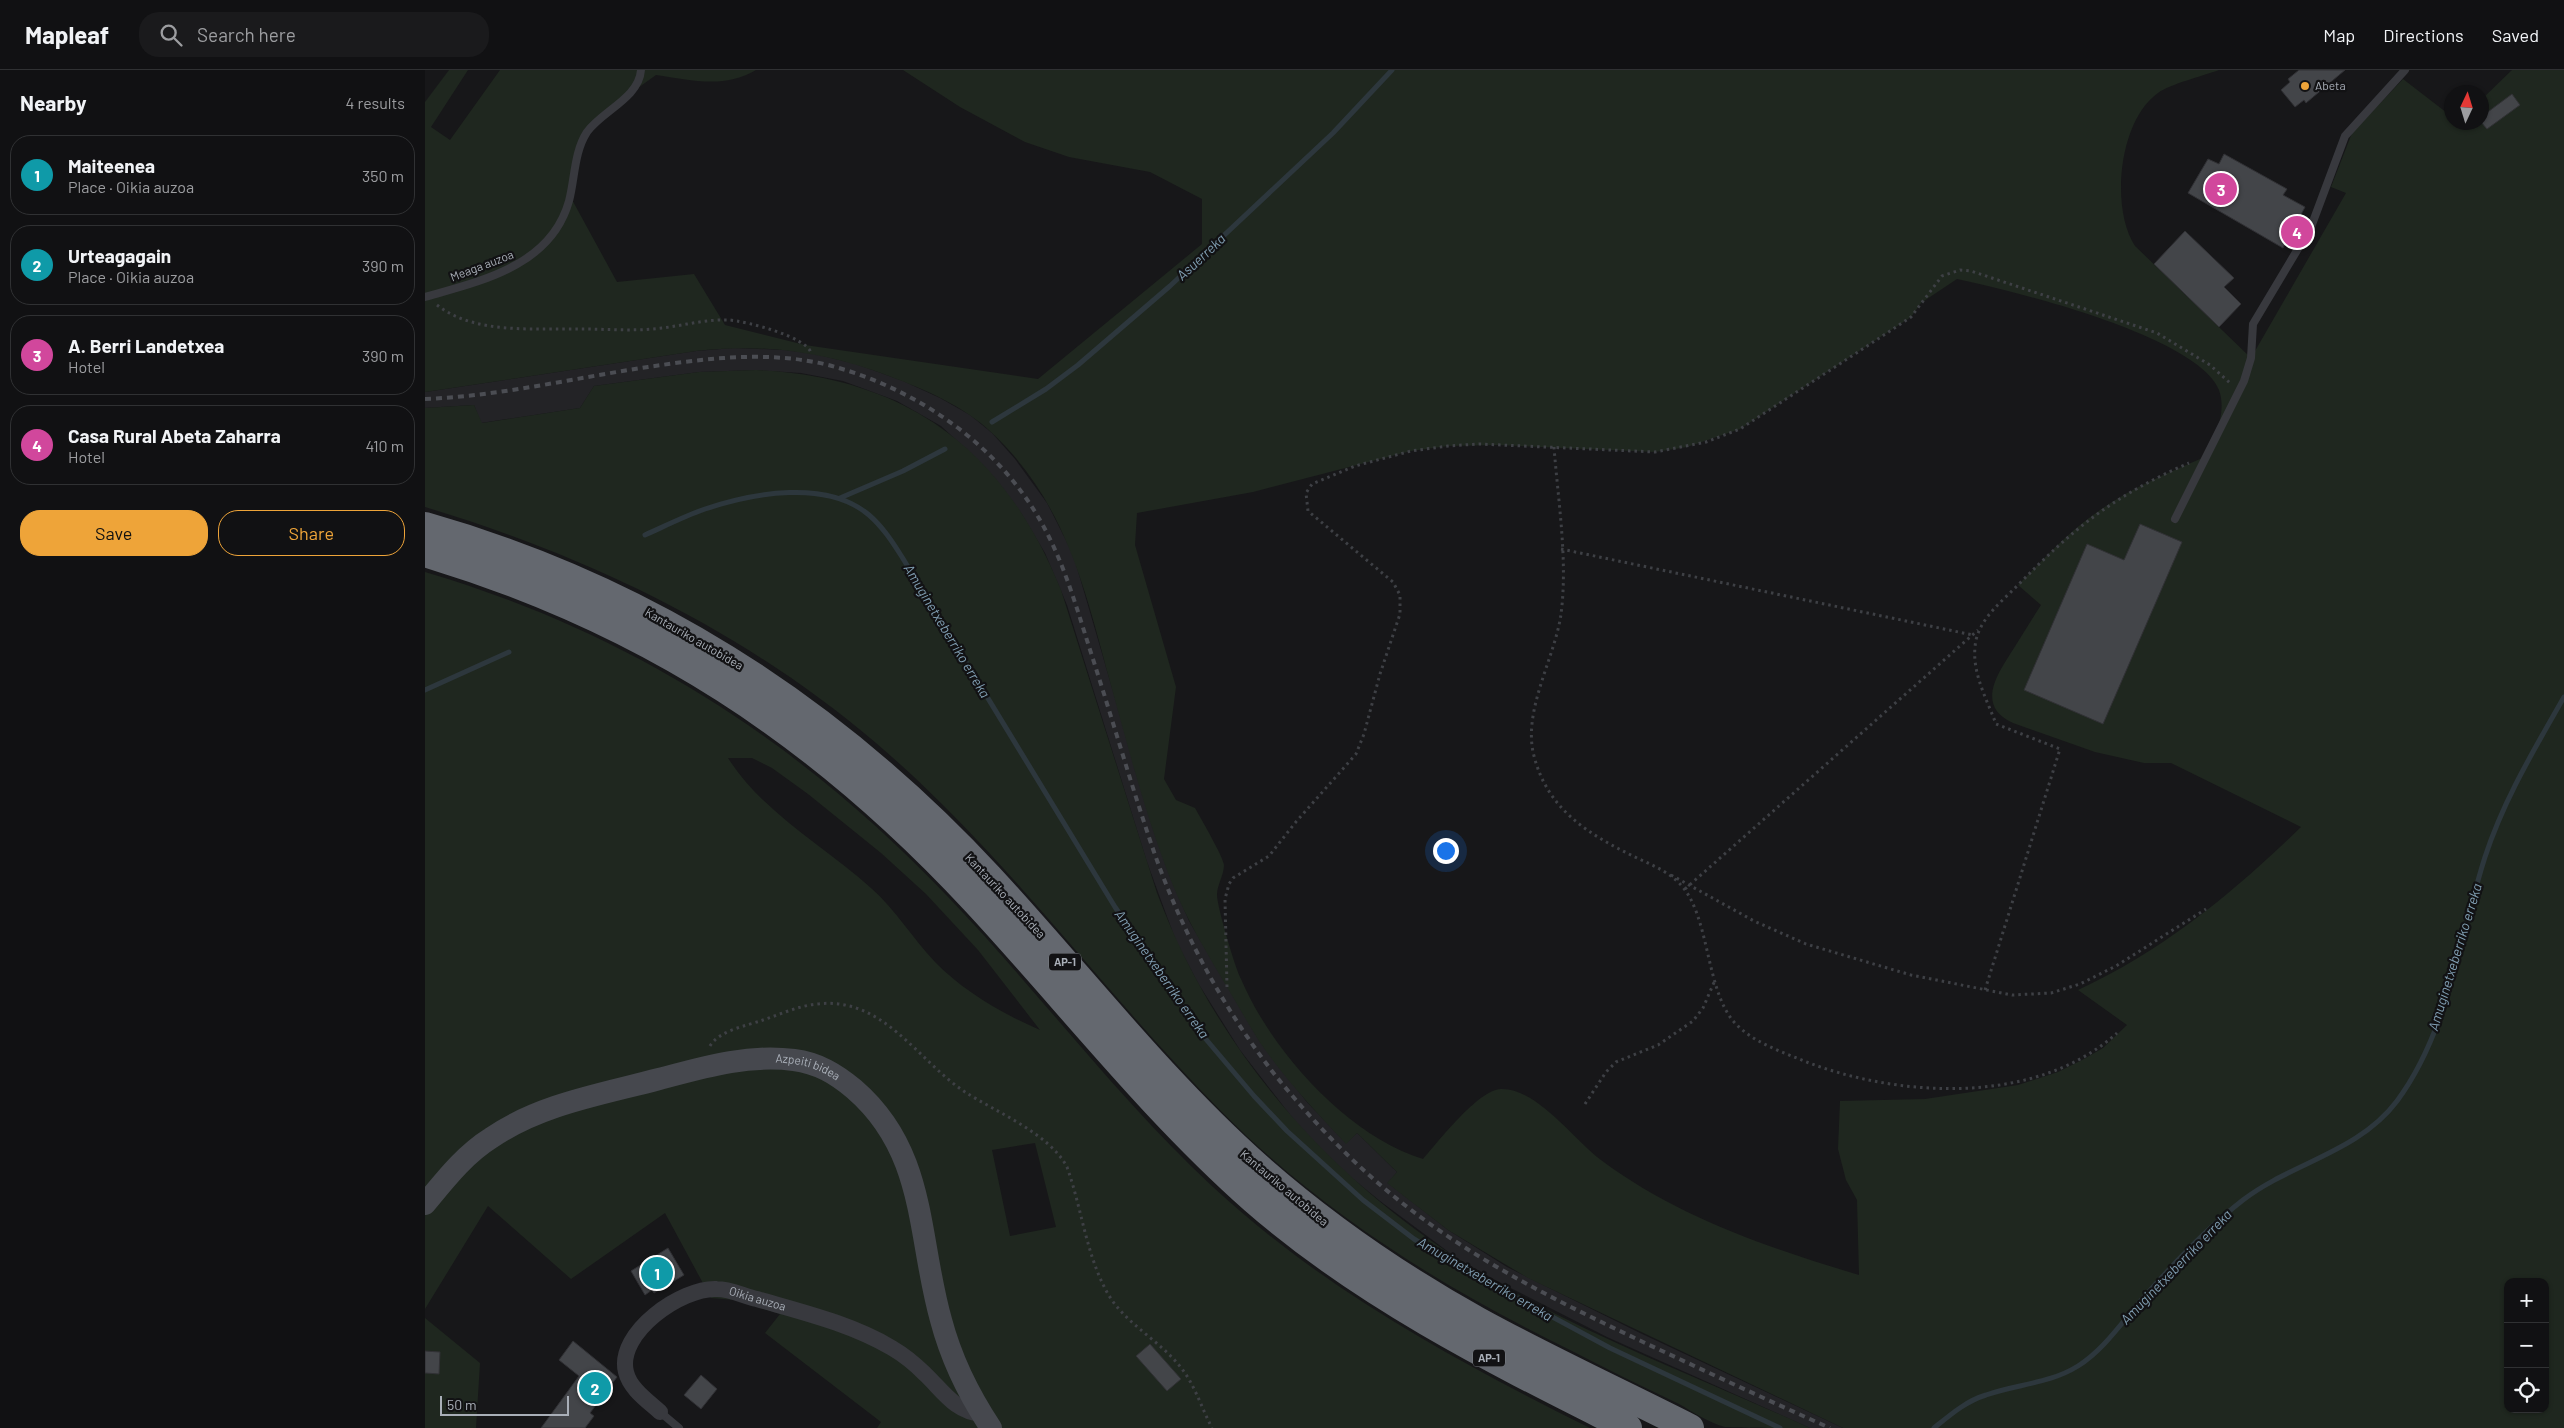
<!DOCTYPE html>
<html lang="en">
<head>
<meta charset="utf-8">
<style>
  :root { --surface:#111113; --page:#1a1a1c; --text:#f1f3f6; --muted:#9c9da0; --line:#303133; --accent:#eea439 }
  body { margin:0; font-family:Barlow,sans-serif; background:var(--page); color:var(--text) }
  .controls { position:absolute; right:15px; bottom:15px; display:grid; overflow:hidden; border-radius:10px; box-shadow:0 1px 4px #0004 }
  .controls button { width:45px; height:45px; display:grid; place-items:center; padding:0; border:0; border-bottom:1px solid var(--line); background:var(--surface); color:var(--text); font:25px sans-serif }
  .compass { position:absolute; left:2019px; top:15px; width:45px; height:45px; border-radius:50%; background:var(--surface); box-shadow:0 1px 4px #0004; rotate:4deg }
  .scale { position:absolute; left:15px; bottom:12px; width:129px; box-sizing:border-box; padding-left:5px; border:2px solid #a9afb8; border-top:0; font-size:14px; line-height:18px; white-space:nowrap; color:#a9afb8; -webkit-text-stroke:4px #121214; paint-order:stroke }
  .you { position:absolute; left:1020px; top:780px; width:18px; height:18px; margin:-12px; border:4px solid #fff; border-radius:50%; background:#1a73e8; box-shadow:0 0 0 8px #1a73e833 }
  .badge { display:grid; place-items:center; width:32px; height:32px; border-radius:50%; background:var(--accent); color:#fff; font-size:16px; font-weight:700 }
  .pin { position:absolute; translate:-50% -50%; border:2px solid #fff; box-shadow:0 1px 5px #0006 }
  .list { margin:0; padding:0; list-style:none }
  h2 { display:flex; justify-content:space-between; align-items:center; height:65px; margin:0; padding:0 20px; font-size:21px }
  h2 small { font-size:16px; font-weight:400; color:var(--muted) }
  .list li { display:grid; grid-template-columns:32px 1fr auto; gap:15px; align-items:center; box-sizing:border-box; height:80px; margin:0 10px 10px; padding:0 10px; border:1px solid var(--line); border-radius:20px }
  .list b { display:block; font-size:19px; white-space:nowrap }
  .list p { margin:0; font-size:16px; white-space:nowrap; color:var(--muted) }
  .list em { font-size:16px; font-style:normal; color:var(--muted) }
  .actions { display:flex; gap:10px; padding:15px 20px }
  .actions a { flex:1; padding:11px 0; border:1px solid var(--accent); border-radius:20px; text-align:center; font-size:18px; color:var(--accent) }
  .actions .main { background:var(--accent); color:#111 }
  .icon { flex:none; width:28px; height:28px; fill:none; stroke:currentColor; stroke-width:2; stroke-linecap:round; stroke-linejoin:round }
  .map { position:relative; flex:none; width:2139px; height:1358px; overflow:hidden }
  header { display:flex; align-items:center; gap:30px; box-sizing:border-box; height:70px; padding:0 25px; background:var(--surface); border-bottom:1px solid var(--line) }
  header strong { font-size:24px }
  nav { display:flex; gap:28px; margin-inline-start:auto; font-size:18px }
  .search { width:350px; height:45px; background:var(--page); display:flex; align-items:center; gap:12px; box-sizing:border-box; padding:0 18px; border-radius:20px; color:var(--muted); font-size:19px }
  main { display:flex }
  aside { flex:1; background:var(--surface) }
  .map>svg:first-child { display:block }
  .built { fill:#232326 }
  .green { fill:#1f271f; fill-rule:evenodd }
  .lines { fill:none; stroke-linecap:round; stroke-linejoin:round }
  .stream { stroke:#2d373d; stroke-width:5 }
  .building { fill:#434549; stroke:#313135 }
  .path { stroke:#3e4045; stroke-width:3; stroke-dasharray:2.5 4; stroke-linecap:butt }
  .service { stroke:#38393e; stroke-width:8 }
  .minor { stroke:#38393e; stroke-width:16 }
  .secondary { stroke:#46484e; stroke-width:22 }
  .motorway { stroke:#64686f; stroke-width:28 }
  .rail { stroke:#4b4d53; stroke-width:4; stroke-dasharray:6 5; stroke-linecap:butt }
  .poi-dot { fill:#eea439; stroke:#121214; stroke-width:2 }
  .labels { text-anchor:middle; stroke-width:4.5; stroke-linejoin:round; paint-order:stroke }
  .shield { fill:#121214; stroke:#7c8087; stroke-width:1 }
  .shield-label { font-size:11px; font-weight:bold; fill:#a9afb8 }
  .poi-label { font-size:12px; fill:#a9afb8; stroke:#121214; text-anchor:start }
  .street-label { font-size:12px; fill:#a9afb8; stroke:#121214 }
  .water-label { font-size:14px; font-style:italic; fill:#819fb3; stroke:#121214 }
</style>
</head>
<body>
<header>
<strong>Mapleaf</strong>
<div class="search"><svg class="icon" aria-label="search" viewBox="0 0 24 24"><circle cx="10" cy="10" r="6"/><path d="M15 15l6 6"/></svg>Search here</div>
<nav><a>Map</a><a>Directions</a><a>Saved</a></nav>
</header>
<main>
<aside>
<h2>Nearby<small>4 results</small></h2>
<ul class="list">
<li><span class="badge" style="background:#0f9aa8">1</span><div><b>Maiteenea</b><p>Place · Oikia auzoa</p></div><em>350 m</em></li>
<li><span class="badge" style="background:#0f9aa8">2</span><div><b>Urteagagain</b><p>Place · Oikia auzoa</p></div><em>390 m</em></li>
<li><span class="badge" style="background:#d1479c">3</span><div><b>A. Berri Landetxea</b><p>Hotel</p></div><em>390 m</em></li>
<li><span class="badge" style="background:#d1479c">4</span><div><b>Casa Rural Abeta Zaharra</b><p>Hotel</p></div><em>410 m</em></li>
</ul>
<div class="actions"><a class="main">Save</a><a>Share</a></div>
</aside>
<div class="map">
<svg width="2139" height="1358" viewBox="0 0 2139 1358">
  <rect width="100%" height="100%" fill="#171719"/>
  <path class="built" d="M309,278L360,280L390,284L431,294L478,311L515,328L545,345L567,363L590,389L622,433L648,484L727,755L747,811L764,851L834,970L881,1031L921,1073L932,1063L972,1102L963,1113L1023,1160L1082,1197L1215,1263L1418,1358H1385L1182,1267L1072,1211L1033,1189L955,1131L916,1099L876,1059L815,980L773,913L751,871L722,792L642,535L620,483L596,443L554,391L516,356L472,331L418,311L376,303L331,300L274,302L169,316L155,338L56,353L49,335L0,338V322L271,281Z"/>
  <path class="green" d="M24,0H43L6,57L25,70L75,0H331C299,19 266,10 231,5L199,28L161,63L145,126L192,212L269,204L300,255L380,275L613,309L777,174V129L725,102L644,87L600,72L535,37L478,0H1794C1778,6 1745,14 1733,23C1694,50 1685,138 1710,176L1826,288L1921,123L1906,117L1927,63L1978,9L2026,46V52H2056L2057,29L2087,0H2139V1358H1418L1103,1208L1023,1160L962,1113L972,1102L932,1063L921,1074C890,1041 859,1008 834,971C822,952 811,932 799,912C780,880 761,848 747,813C721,747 703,677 684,608C660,518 639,430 567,363C539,336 501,320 464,306C401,282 338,273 271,281L0,322V32ZM1532,209C1589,221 1772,266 1794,320C1802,343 1790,366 1782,386C1745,402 1708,417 1675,440C1644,461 1619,489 1593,515L1616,535C1607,549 1598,564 1589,578C1574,602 1549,635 1588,653L1670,682L1719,693H1746L1876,757C1808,823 1739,880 1653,920L1702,955L1678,978L1657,990L1633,1002L1593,1015L1500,1029L1415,1031L1413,1079L1421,1110L1432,1130L1434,1205C1344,1178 1252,1147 1176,1090C1148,1069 1112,1018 1076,1019C1053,1020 1014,1071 998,1089C922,1066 846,980 816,909C810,898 792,836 792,825C792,815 799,805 799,795C798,786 776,749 770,738L751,730L739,709L751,617L710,475L712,443L828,422L986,381L1023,376L1072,375L1230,382L1262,377L1315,359L1486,247L1496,233ZM2083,1212H2120V1339H2083Z
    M331,300C482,307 579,379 636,520L732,823C789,975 897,1101 1033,1189C1143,1259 1267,1304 1385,1358C1365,1358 1316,1358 1300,1357C1284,1353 1268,1342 1254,1334C1218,1317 1182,1299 1147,1281C1018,1218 897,1143 796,1041C677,921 580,783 451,673C319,561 166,487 0,437V338L49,335L57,353L155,338L169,316L274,302Z
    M0,502C207,563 377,673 525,829C615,923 692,1028 788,1117C899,1220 1031,1291 1165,1358H452L456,1352L340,1263L355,1244L310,1230L286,1228L240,1143L146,1209L63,1136L0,1239ZM303,688H327L347,698L383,724L456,783L501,824L553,880L615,960C578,944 538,921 510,892C487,868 472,841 446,818C398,775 338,743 303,688ZM610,1073L631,1157L585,1166L567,1080Z
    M0,1248L55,1293L51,1358H0Z"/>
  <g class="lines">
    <path class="stream" d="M567,352L621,319L653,295L745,216L908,63L967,0
      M415,428L478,401L520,379
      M220,465C240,456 260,446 280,439C328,423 402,409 444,445C458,457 468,473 477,487L690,837L774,961L829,1026L862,1061L938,1130L989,1169L1031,1195L1185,1278L1355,1358
      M0,620L84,582
      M1509,1358C1525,1345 1541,1331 1561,1325C1592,1314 1624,1314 1653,1296C1680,1279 1699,1249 1720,1226C1750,1192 1782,1158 1818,1130C1866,1093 1934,1082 1972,1031C2024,961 2034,868 2060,787C2079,729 2109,680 2139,627"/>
  </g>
  <path class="building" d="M1874,0H1920L1881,33L1879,30L1870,37L1856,20L1865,12L1863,9Z
    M2087,24L2095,35L2062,59L2056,52V47Z
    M1799,84L1862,119L1858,125L1880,137L1873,150L1881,154L1870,172L1863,168L1858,178L1763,123L1783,89L1794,94Z
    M1760,161L1809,208L1799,217L1816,234L1794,257L1729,194Z
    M1715,454L1757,472L1678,654L1599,620L1662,474L1699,490Z
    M243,1178L259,1205L229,1223L227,1220L220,1225L206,1201Z
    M148,1271L192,1307L165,1343L169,1346L160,1358H116L154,1306L134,1290Z
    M725,1274L756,1309L742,1321L711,1286Z
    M0,1281L15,1282L14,1304L0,1303Z
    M276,1305L292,1319L276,1339L259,1325Z"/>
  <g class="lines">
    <path class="path" d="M12,235C50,265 110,258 156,259C180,259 204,261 228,259C253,257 279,249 304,250C321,251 382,267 386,283
      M1129,377C1133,430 1143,491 1136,544C1130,588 1097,641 1109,686C1123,741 1165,765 1212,788C1227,795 1242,801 1254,813C1285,843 1280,919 1309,952C1327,972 1355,981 1379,991C1474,1028 1611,1036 1692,963
      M1136,479L1548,565
      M1246,805L1329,851L1381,874L1486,905L1587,925L1626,923L1655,914L1691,896L1781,839
      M1260,819L1553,560
      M802,917L800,829L804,814L808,808L844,786L870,753L931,684L939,664L955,604L975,544V525L968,512L883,441L881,423L887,414L930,396L986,381L1023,376L1054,374L1230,382L1281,372L1315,359L1462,263L1486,247L1517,206L1535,200L1546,201L1732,263L1785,295L1805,313
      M1560,920L1635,679L1571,654C1561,627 1545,600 1551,570C1556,548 1576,532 1592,516C1649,458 1688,426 1764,393
      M285,976C295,960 321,956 338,950C356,944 373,936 392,934C458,926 492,990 540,1022C571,1042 625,1064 642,1097C657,1139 661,1185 683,1224C700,1253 732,1269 753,1294C769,1312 776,1337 787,1358
      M1160,1034L1181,1002L1191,992L1233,975L1268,951L1278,938L1290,910"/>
    <path class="service" d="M0,227C56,211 126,196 144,131C150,108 149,82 162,62C177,41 214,28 216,0
      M1750,449L1819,311L1826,288L1828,254L1886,157L1920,66L1980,0
      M235,1342L254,1358"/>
    <path class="minor" id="s1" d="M235,1342C223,1331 205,1319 201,1302C191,1263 257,1217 292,1219C305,1219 319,1226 332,1229C377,1242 427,1254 467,1278C479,1285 490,1294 500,1304C518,1321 530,1342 557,1344"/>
    <path class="secondary" id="s2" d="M0,1134C20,1110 39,1085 66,1068C115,1034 178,1024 234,1009C279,997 323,984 369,990C393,993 411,1004 429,1019C502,1082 492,1165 516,1250C526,1288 544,1325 566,1358"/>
    <path class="motorway" d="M0,456C222,519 407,638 564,807C653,903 734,1009 833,1097C900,1156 974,1207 1053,1251C1122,1289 1194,1322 1265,1358
      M0,483C222,550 393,662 550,831C643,931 726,1039 829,1130C940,1227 1072,1292 1203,1358"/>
    <path class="rail" d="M0,329C75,326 149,308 223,297C283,288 347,280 407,296C498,321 582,381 624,467C643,505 654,546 667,586C688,651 707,718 729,782C757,862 798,938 850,1005C889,1053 932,1098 981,1136C1054,1193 1136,1233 1218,1272C1280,1301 1342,1330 1405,1358"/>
  </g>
  <circle class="poi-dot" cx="1880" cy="16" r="5"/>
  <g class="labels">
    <g class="shield">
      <rect x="624" y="883.5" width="32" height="17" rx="4"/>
      <rect x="1048" y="1279.5" width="32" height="17" rx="4"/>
    </g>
    <g class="shield-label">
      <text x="640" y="896">AP-1</text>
      <text x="1064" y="1292">AP-1</text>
    </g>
    <g class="poi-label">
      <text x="1890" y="20">Abeta</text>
    </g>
    <g class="street-label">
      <text transform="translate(57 196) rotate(-21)" y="4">Meaga auzoa</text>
      <text transform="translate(269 569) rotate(30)" y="4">Kantauriko autobidea</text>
      <text transform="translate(580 826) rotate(47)" y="4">Kantauriko autobidea</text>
      <text dy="4" stroke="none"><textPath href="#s2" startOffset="425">Azpeiti bidea</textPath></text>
      <text transform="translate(859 1118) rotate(40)" y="4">Kantauriko autobidea</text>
      <text dy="4" stroke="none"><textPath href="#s1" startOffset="231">Oikia auzoa</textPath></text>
    </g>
    <g class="water-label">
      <text transform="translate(776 187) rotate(-43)" y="5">Asuerreka</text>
      <text transform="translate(522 561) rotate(59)" y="5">Amuginetxeberriko erreka</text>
      <text transform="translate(2030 887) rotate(-73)" y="5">Amuginetxeberriko erreka</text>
      <text transform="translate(737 904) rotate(55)" y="5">Amuginetxeberriko erreka</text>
      <text transform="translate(1751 1197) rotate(-46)" y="5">Amuginetxeberriko erreka</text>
      <text transform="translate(1060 1209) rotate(30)" y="5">Amuginetxeberriko erreka</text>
    </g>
  </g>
</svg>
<div class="controls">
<button>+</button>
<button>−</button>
<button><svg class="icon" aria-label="locate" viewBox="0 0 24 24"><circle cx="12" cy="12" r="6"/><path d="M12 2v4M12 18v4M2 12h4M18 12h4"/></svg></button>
</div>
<svg class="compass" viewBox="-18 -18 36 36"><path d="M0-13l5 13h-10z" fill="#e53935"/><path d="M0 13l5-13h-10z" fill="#9c9da0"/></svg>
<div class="scale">50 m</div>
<div class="you"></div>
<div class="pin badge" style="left:232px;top:1203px;background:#0f9aa8">1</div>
<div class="pin badge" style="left:170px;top:1318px;background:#0f9aa8">2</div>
<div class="pin badge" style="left:1796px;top:119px;background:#d1479c">3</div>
<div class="pin badge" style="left:1872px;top:162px;background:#d1479c">4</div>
</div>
</main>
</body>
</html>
